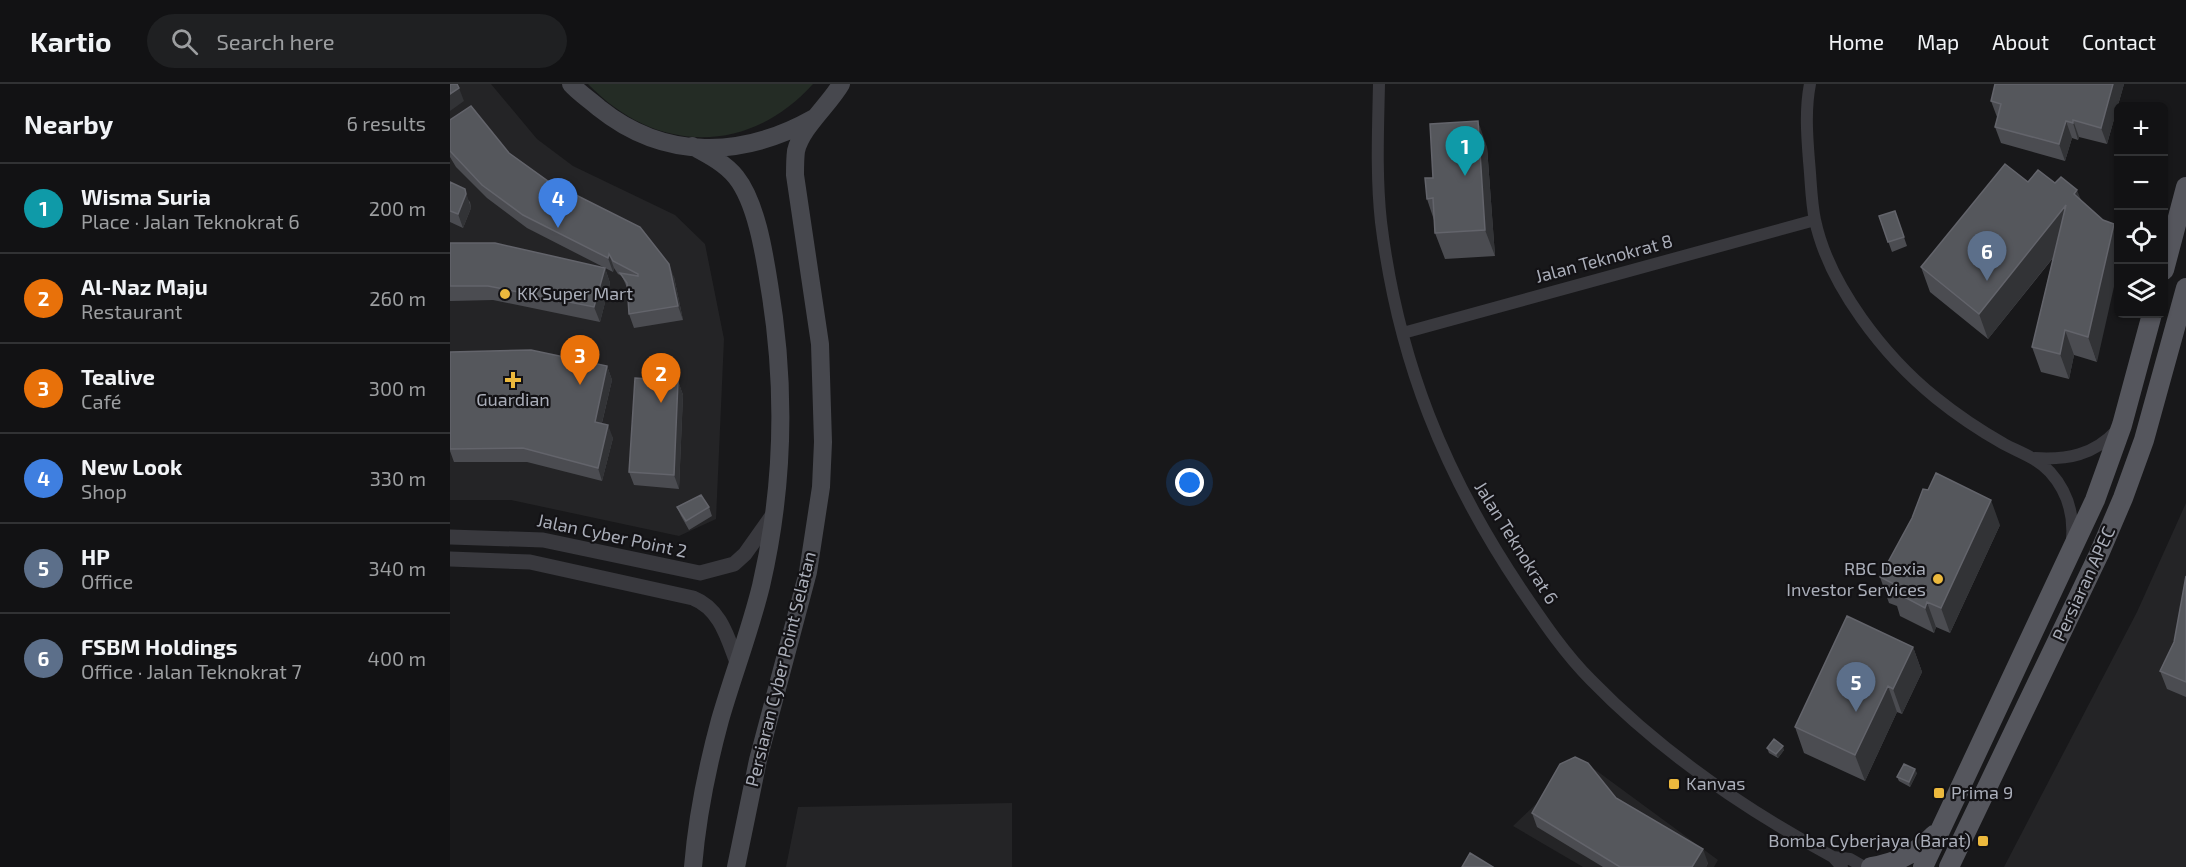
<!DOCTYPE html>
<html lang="en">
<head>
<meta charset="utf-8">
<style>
  :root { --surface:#121214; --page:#1f2022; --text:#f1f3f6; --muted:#9c9ea0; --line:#313234; --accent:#d93025 }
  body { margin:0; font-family:"Exo 2",sans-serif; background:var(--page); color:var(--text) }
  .controls { position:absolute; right:18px; top:18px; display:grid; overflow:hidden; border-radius:9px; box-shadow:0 2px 4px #0004 }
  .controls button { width:54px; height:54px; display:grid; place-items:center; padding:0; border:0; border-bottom:2px solid var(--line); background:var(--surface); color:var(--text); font:30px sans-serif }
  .you { position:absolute; left:740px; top:399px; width:21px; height:21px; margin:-15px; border:4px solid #fff; border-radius:50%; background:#1a73e8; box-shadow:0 0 0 9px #1a73e833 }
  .badge { display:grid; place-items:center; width:39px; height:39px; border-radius:50%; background:var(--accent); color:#fff; font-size:20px; font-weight:700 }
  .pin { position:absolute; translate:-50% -50px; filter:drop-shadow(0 2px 3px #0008) }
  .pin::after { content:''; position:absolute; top:32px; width:21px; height:18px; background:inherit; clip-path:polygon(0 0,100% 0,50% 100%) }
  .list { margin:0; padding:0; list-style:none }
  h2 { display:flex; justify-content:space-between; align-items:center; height:78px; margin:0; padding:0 24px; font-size:26px }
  h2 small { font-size:20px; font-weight:400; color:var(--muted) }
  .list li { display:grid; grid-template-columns:39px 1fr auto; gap:18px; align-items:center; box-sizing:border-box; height:90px; padding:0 24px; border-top:2px solid var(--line) }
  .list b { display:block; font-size:22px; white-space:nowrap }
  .list p { margin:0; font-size:20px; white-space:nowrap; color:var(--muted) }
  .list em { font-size:20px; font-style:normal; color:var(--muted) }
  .icon { flex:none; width:33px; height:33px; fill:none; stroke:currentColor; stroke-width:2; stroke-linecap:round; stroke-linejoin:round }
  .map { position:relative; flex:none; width:1736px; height:783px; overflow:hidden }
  header { display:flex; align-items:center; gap:36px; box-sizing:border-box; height:84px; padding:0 30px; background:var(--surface); border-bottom:2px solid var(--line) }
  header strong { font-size:28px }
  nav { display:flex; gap:33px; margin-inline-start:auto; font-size:21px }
  .search { width:420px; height:54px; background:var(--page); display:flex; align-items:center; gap:15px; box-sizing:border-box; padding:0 21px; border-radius:33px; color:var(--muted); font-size:22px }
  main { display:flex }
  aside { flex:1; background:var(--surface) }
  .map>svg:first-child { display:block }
  .built { fill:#242426 }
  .green { fill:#242c25 }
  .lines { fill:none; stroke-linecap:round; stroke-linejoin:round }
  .minor { stroke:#39393e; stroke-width:12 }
  .tertiary { stroke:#39393e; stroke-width:15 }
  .secondary { stroke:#47484e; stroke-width:18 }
  .primary { stroke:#55565d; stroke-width:20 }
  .wall { fill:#4b4c51 }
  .shaded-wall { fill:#323336 }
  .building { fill:#55575c; stroke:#63646b; stroke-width:1.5 }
  .poi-dot { fill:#ecb93d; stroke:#131215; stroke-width:2 }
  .labels { text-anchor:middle; stroke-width:4.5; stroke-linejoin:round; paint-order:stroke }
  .street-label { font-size:18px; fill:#aaaeb9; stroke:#131215 }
  .poi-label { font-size:18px; fill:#aaaeb9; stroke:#131215; text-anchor:start }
</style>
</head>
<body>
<header>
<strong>Kartio</strong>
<div class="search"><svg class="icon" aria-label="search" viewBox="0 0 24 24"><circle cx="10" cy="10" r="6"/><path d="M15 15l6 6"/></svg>Search here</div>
<nav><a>Home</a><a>Map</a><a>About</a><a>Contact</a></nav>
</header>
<main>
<aside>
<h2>Nearby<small>6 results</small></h2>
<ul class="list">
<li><span class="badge" style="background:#0f9aa8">1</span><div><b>Wisma Suria</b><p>Place · Jalan Teknokrat 6</p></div><em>200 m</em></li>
<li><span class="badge" style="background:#e8710a">2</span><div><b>Al-Naz Maju</b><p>Restaurant</p></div><em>260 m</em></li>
<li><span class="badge" style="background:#e8710a">3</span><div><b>Tealive</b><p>Café</p></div><em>300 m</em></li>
<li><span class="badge" style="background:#3f7fe0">4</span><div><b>New Look</b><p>Shop</p></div><em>330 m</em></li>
<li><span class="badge" style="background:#5c6f8a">5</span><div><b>HP</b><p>Office</p></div><em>340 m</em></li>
<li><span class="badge" style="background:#5c6f8a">6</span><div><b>FSBM Holdings</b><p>Office · Jalan Teknokrat 7</p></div><em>400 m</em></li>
</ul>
</aside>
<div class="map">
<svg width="1736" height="783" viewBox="0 0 1736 783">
  <rect width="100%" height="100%" fill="#18181a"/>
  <path class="built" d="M0,0H41L87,55L123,82L225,131L255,160L274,255L266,435L229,452L61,416H0Z
    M1736,419V783H1554L1687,528Z
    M1132,676L1268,776L1264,783H1133L1063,742Z
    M562,719V783H336L348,723Z"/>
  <path class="green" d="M138,0H363C297,73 204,69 138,0Z"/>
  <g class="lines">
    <path class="minor" d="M929,0C928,46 926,93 931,138C948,276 994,390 1071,505C1092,536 1114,569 1141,596C1212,669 1294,725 1383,773L1392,783
      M1360,0C1355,25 1357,52 1359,77C1361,97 1361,117 1365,136C1379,202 1435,273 1486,314C1507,331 1531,347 1554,360C1571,369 1587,374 1600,388C1618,408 1624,430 1622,455
      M953,249L1365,136
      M1585,374C1617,376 1644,371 1666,347
      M1383,773L1400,775L1414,783"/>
    <path class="tertiary" d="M0,453L93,456L250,489L284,480L295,470L324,429
      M0,475L80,478L243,514C271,525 278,555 288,581"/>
    <path class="secondary" d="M121,0C129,9 140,16 149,24C215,77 293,74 364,34
      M242,62C257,70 275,79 286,93C306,118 314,168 319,200C336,300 334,403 311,502C300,547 283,591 270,636C257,684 247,734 243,783
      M286,783L308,676L358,488L371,403L373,358L370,260L345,91C345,84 345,75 346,67C351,44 379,21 391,0"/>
    <path class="primary" d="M1714,186L1736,103
      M1421,783C1446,779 1467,769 1484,751
      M1473,783L1645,416L1672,341L1702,230
      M1499,783L1649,470L1673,414L1694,356L1736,204"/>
  </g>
  <path class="wall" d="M1674,0L1657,60L1629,53L1628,56L1622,54L1615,77L1551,59L1545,43L1548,34L1547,33L1541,17Z
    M0,36L59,69L224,193L233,236L184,244L179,230L178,206L172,192L168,190L164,184L163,188L77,144L37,114L6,83L0,73Z
    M1037,63L1045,172L995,175L985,149L984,136L977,115L983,94Z
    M1588,86L1647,278L1624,271L1619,295L1591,288L1582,263L1603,174L1538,255L1480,208L1471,183L1578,98Z
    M0,98L20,118L21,124L13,144L0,138Z
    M1445,127L1457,162L1442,168L1429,132Z
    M0,159L155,184L160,199L150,238L43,216L0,217Z
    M0,268L157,282L162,296L152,339L163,354L152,397L77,378H4L0,367Z
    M228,297L233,311L229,405L184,401L179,388Z
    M227,423H259L262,432L239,446L231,432Z
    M1550,441L1500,549L1486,543L1484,549L1450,532L1447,522L1439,519L1430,493Z
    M1736,492V613L1717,605L1710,587L1724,558Z
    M1463,563L1472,588L1452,630L1447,628L1415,697L1354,669L1345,643Z
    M1317,664L1334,666L1328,674L1319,669Z
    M1467,689L1460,703L1449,697L1447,693Z
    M1166,714L1258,779L1256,783H1153L1087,743L1082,729Z"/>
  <path class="shaded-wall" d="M1663,0H1674L1657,60L1651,44Z
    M9,4L14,17L0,27V10Z
    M1623,36L1629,53L1628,56L1623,39Z
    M1028,37L1037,63L1045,172L1035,146Z
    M1616,37L1622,54L1615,77L1609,60Z
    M15,105L21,124L13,144L8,130Z
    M1627,106L1637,131L1624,110Z
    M1616,121L1625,146L1538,255L1529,230Z
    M1664,140L1668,153V185L1647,278L1638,253Z
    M159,170L164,184L163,188L158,174Z
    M219,180L224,193L233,236L228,222Z
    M155,184L160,199L150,238L144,223Z
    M1615,246L1624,271L1619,295L1610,270Z
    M157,282L162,296L149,351L145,338Z
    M228,297L233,311L229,405L224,391Z
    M158,341L163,354L152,397L148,384Z
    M1541,416L1550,441L1500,549L1491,524Z
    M1477,518L1486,543L1484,549L1475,524Z
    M1463,563L1472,588L1452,630L1443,605Z
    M1438,602L1447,628L1415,697L1405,671Z
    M1333,662L1334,666L1328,674L1326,670Z
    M1465,685L1467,689L1460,703L1459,698Z
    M1253,765L1258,779L1256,783H1242Z"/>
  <path class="building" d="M0,0H7L9,4L0,10Z
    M1545,0H1663L1651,44L1623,36V39L1616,37L1609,60L1545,43L1551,20L1541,17Z
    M21,22L59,69L98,97L190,143L219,180L228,222L179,230L177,199L170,189L188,192V190L163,177L159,170L158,174L73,131L32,101L0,67V36Z
    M1028,37L1035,146L985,149L983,114L977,115L975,94H983L980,40Z
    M1555,80L1578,98L1588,86L1605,99L1611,93L1627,106L1624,110L1653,136L1664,140L1638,253L1615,246L1610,270L1582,263L1616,121L1529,230L1471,183Z
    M0,98L15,105L16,110L8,130L0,127Z
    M1445,127L1454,153L1438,158L1429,132Z
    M0,159H45L155,184L144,223L38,202H0Z
    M81,266L157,282L145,338L158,341L148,384L73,364L0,365V268Z
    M185,294L228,297L224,391L179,388Z
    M1486,389L1541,416L1491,524L1477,518L1475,524L1441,506L1444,500L1430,493L1462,434L1473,405L1478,406Z
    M251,411L259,423L236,437L227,423Z
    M1736,492V598L1710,587L1724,558Z
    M1397,532L1463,563L1443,605L1438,602L1405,671L1345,643Z
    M1324,655L1333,662L1326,670L1317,664Z
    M1125,673L1138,679L1166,714L1253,765L1242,783H1170L1082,729L1110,680Z
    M1454,680L1465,685L1459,698L1447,693Z
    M1020,769L1043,783H1012Z"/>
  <g class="poi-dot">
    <circle cx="55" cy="210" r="6"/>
    <path d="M60 287h6v6h6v6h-6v6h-6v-6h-6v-6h6z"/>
    <circle cx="1488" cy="495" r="6"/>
    <rect x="1218" y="694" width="12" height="12" rx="3"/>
    <rect x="1483" y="703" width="12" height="12" rx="3"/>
    <rect x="1527" y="751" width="12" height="12" rx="3"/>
  </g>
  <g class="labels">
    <g class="street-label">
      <text transform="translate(1154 175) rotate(-15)" y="6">Jalan Teknokrat 8</text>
      <text transform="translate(162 452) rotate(12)" y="6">Jalan Cyber Point 2</text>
      <text transform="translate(1066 459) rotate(58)" y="6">Jalan Teknokrat 6</text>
      <text transform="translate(1634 500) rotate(-65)" y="6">Persiaran APEC</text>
      <text transform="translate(331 585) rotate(-76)" y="6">Persiaran Cyber Point Selatan</text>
    </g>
    <g class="poi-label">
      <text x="67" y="216">KK Super Mart</text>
      <text x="63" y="322" text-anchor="middle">Guardian</text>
      <text x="1476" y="491" text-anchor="end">RBC Dexia<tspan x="1476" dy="21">Investor Services</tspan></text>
      <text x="1236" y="706">Kanvas</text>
      <text x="1501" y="715">Prima 9</text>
      <text x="1521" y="763" text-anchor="end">Bomba Cyberjaya (Barat)</text>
    </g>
  </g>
</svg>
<div class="controls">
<button>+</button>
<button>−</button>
<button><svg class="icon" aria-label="locate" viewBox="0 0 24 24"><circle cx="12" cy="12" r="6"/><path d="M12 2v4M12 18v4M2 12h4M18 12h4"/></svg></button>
<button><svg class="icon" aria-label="layers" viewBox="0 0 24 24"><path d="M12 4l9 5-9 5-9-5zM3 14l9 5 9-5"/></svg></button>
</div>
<div class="you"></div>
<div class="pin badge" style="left:1015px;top:92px;background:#0f9aa8">1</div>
<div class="pin badge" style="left:211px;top:319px;background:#e8710a">2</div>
<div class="pin badge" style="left:130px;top:301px;background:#e8710a">3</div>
<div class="pin badge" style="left:108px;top:144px;background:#3f7fe0">4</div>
<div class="pin badge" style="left:1406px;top:628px;background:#5c6f8a">5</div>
<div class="pin badge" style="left:1537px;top:197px;background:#5c6f8a">6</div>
</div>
</main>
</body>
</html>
